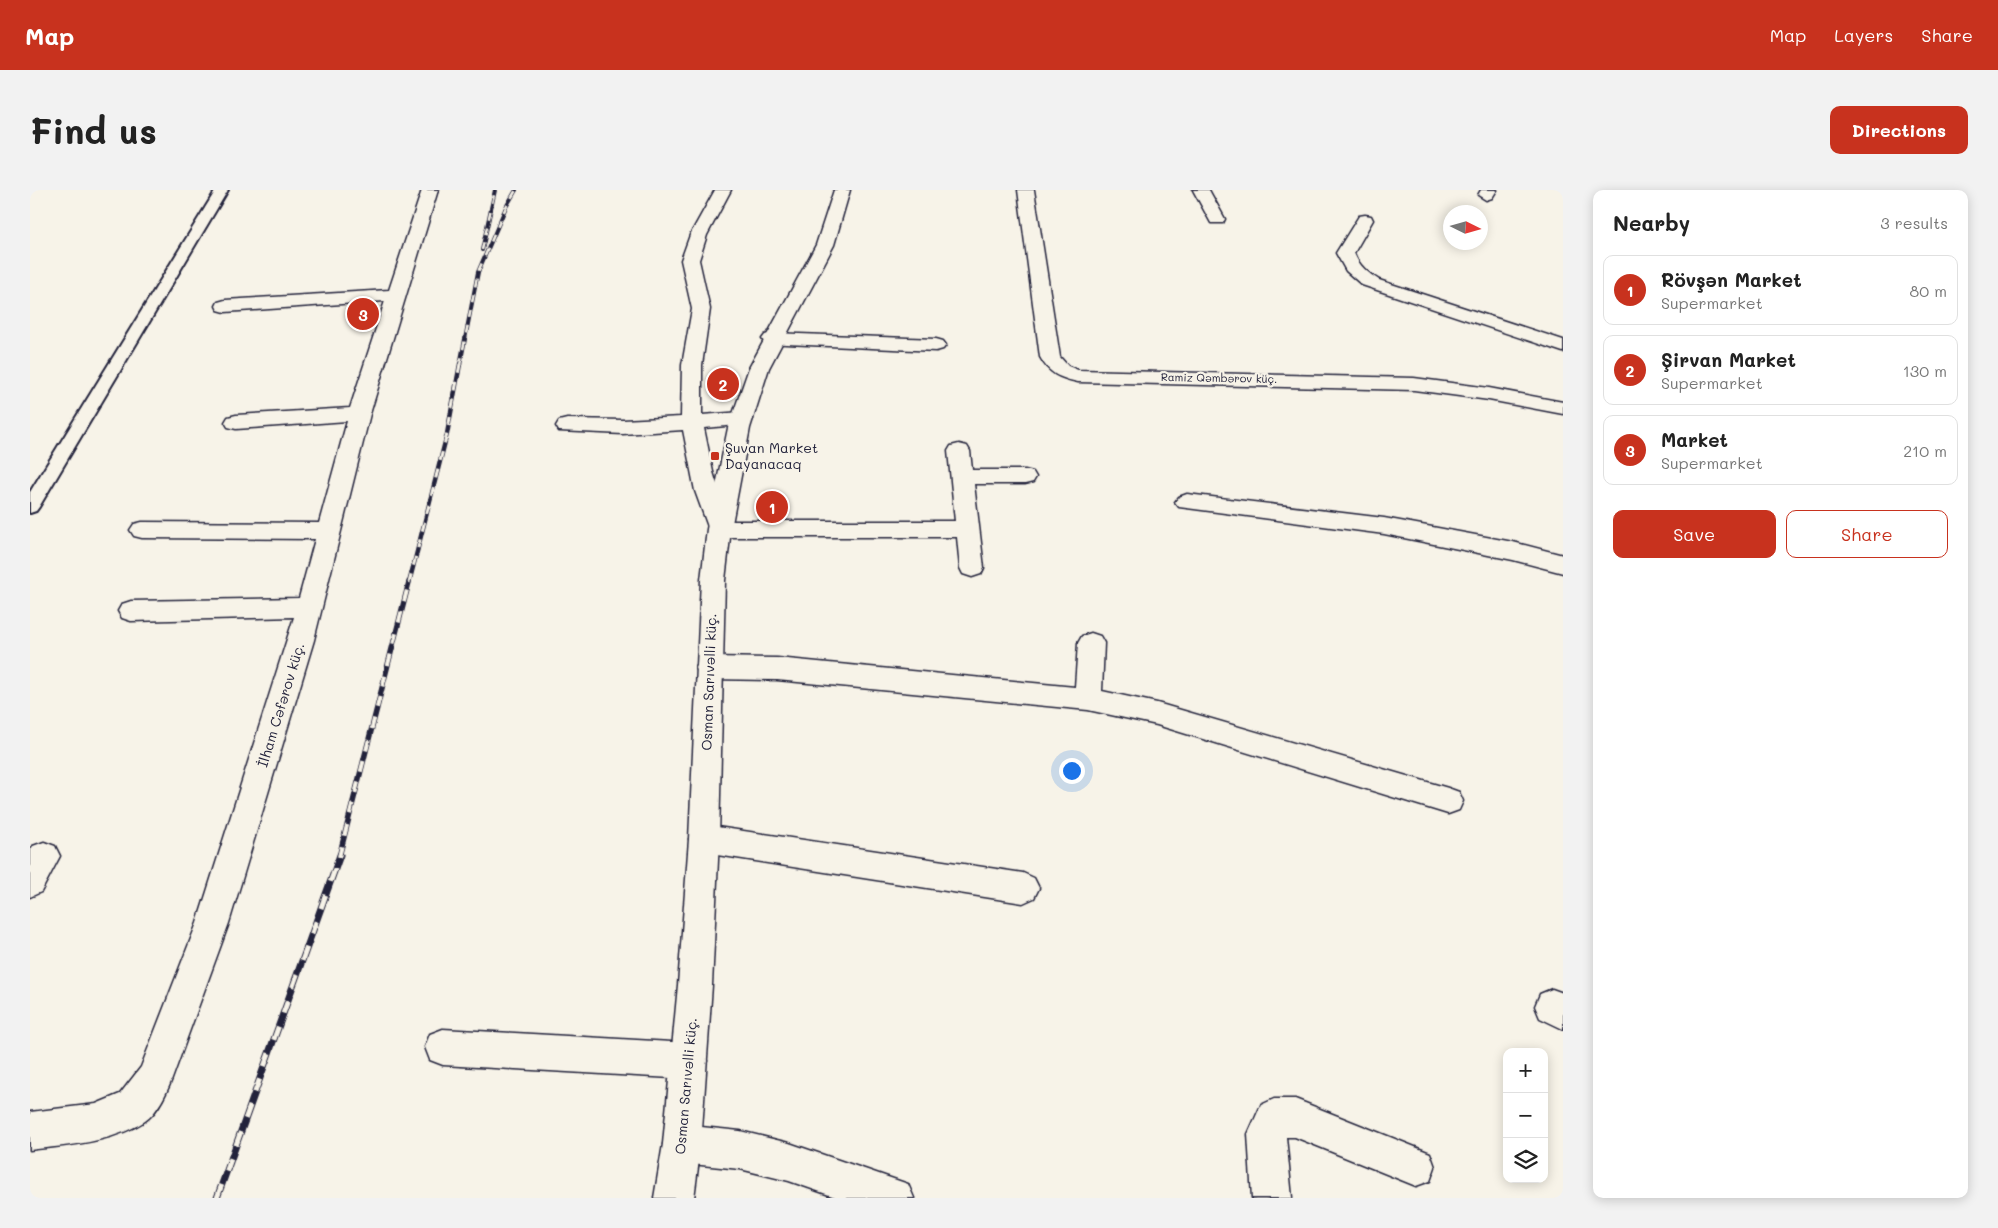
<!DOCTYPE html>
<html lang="en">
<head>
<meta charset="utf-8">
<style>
  :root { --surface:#fff; --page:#f2f2f2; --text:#222; --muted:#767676; --line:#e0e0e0; --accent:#c8321e }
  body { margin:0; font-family:Mali,sans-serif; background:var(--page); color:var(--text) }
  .controls { position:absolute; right:15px; bottom:15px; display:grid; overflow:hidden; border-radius:10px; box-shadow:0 2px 12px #0003 }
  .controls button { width:45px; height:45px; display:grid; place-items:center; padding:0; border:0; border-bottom:1px solid var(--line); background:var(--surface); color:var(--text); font:25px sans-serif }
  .compass { position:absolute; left:1413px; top:15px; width:45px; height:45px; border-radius:50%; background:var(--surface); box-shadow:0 2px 12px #0003; rotate:95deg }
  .you { position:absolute; left:1041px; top:580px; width:18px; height:18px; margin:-12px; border:4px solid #fff; border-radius:50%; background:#1a73e8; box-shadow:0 0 0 8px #1a73e833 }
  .badge { display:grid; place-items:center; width:32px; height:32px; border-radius:50%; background:var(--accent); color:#fff; font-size:16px; font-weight:700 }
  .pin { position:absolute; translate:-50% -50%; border:2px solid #fff; box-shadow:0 1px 5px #0006 }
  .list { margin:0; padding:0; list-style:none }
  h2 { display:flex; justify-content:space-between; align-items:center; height:65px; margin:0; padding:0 20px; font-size:21px }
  h2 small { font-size:16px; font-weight:400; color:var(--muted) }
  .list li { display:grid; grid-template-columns:32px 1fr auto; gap:15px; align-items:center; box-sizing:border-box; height:70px; margin:0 10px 10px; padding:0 10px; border:1px solid var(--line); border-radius:10px }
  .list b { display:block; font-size:19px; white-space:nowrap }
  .list p { margin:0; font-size:16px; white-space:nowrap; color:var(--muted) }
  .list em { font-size:16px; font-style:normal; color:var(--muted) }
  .actions { display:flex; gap:10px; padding:15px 20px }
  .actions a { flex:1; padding:11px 0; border:1px solid var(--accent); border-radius:10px; text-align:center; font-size:18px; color:var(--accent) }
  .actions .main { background:var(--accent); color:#fff }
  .icon { flex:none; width:28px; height:28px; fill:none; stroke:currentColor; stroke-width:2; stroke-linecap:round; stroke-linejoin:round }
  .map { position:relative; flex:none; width:1533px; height:1008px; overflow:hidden; border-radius:10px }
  header { display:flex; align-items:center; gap:30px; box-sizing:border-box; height:70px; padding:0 25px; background:var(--accent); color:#fff }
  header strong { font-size:24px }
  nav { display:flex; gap:28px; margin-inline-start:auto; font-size:18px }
  .intro { display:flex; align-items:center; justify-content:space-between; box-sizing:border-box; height:120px; padding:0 30px }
  h1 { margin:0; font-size:35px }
  .button { padding:12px 22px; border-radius:10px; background:var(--accent); color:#fff; font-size:18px; font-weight:700 }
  main { display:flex; gap:30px; padding:0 30px }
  aside { flex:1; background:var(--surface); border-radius:10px; box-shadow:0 2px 12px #0003 }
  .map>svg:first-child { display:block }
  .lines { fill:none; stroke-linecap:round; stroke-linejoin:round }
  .service-casing { stroke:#22223b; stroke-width:4 }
  .minor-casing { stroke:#22223b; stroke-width:3 }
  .tertiary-casing { stroke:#22223b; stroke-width:3 }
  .service { fill:#f7f3e8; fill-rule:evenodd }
  .minor { fill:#f7f3e8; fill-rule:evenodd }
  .tertiary { fill:#f7f3e8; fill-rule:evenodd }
  .rail-far3-casing { stroke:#22223b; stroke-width:4 }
  .rail-far2-casing { stroke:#22223b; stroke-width:4.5 }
  .rail-far1-casing { stroke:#22223b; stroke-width:5.5 }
  .rail-casing { stroke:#22223b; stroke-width:7 }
  .rail-far3 { stroke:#f7f3e8; stroke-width:2.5; stroke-dasharray:8; stroke-linecap:butt }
  .rail-far2 { stroke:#f7f3e8; stroke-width:3; stroke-dasharray:9; stroke-linecap:butt }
  .rail-far1 { stroke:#f7f3e8; stroke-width:4; stroke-dasharray:11; stroke-linecap:butt }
  .rail { stroke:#f7f3e8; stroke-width:5; stroke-dasharray:14; stroke-linecap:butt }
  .poi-dot { fill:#c8321e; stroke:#f7f3e8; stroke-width:2 }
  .labels { text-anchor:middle; stroke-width:4.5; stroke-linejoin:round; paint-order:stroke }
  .far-street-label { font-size:11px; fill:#22223b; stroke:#f7f3e8 }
  .poi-label { font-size:14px; fill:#22223b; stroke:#f7f3e8; text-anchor:start }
  .street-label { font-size:14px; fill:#22223b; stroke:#f7f3e8 }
</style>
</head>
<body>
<header>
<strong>Map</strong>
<nav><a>Map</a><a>Layers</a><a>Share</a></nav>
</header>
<div class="intro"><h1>Find us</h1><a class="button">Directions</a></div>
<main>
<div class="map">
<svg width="1533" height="1008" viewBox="0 0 1533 1008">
  <rect width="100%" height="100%" fill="#f7f3e8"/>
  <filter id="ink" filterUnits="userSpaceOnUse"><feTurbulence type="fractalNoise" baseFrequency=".02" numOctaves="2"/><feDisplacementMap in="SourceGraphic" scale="10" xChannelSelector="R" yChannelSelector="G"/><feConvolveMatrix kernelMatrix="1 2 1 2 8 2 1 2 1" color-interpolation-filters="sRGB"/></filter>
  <g filter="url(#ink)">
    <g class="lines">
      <g class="service-casing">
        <path id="service" d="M186,0H198L9,317L6,321L0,323V302Z"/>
      </g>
      <g class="minor-casing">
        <path id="minor" d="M392,0H408L340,224L284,450L199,733L142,889C137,902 127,923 115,931C81,953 39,955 0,960V922L66,914L90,904L111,877L167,733L264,427L101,431L92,428L88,421L92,414L101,411L269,408L285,349L112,348L104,346L100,340L104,334L112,332L289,333L317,231L206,239L198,237L195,232L198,227L206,225L320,218L355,111L195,122L188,120L186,116L188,112L195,110L359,100Z
          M685,0H701L677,45L669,70L680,119L672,175V225L712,222L719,224L723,229L719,234L674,238L683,282L698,331H925L918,261L921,256L929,254L937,256L940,261L942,280H995L1003,282L1006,287L1003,292L995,294H944L954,378L951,384L942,387L933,384L930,378L927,347H689L681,345L665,301L653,240L593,244L529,241L526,236L529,231L537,229L593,230L651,227L652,175L662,119L651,70L660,45Z
          M988,0H1004L1030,167L1038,176L1048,180L1384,188L1459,198L1533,212V224L1459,210L1384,200L1048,192C1030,188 1019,184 1010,167Z
          M1163,0H1179L1195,29L1193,33H1181Z
          M1451,0H1467L1462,8L1456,10L1448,5Z
          M1335,25L1341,26L1343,30L1324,63C1329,76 1338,83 1349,90L1533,150V162L1332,95L1316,81L1306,63L1329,26Z
          M742,143L906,149L913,151L916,155L913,159L906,161L735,153L732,149L735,145Z
          M1157,304L1354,328L1483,352L1533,365V383L1483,370L1354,344L1149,317L1145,312L1149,307Z
          M1061,443L1070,446L1074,453L1072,501L1127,513L1418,598L1429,602L1433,611L1429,620L1418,624L1127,535L1058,520L747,490L679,489L669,485L666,478L669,471L679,467L747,468L1045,497L1048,453L1052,446Z
          M674,635L993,683L1004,688L1009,698L1004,708L993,713L674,663L663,659L659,649L663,639Z
          M14,652L25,656L30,666L11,702L0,707V661L3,656Z
          M1522,799L1533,803V839L1510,828L1505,816L1510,804Z
          M413,839L659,853L672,858L677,871L672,884L659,889L413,875L400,870L395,857L400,844Z
          M1244,909H1265L1400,963L1405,977L1400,991L1386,996L1265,947H1256L1262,1008H1222L1218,944L1231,915Z
          M652,935L710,941L759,953L878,994L884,1008H808L759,991L710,979L652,973L639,967L633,954L639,941Z"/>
      </g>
      <g class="tertiary-casing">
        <path id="tertiary" d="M804,0H820L804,55L739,178L720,238L701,339L695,390L689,649L682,795L671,954L664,1008H624L633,954L648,795L659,649L671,390L677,339L698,238L719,178L786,55Z"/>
      </g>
      <use href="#service" class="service"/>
      <use href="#minor" class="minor"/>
      <use href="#tertiary" class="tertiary"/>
      <g class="rail-far3-casing">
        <path id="rail-far3" d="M452,60L465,0
          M430,175L448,82L476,17L486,0"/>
      </g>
      <g class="rail-far2-casing">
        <path id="rail-far2" d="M379,393L417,244L430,174"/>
      </g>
      <g class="rail-far1-casing">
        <path id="rail-far1" d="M309,667L379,392"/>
      </g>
      <g class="rail-casing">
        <path id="rail" d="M187,1008L310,665"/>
      </g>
      <use href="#rail-far3" class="rail-far3"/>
      <use href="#rail-far2" class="rail-far2"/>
      <use href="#rail-far1" class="rail-far1"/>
      <use href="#rail" class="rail"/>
    </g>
  </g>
  <rect class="poi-dot" x="680" y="261" width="10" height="10" rx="2.5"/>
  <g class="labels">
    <g class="far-street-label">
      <text transform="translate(1189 188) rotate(1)" y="4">Ramiz Qəmbərov küç.</text>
    </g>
    <g class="poi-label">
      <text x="695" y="263">Şuvan Market<tspan x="695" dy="16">Dayanacaq</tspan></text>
    </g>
    <g class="street-label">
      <text transform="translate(679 492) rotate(-88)" y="5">Osman Sarıvəlli küç.</text>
      <text transform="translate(251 515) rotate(-73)" y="5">İlham Cəfərov küç.</text>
      <text transform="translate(656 896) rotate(-85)" y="5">Osman Sarıvəlli küç.</text>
    </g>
  </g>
</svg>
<div class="controls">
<button>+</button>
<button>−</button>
<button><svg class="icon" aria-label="layers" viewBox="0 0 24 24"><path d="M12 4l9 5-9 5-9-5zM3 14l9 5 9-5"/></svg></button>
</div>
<svg class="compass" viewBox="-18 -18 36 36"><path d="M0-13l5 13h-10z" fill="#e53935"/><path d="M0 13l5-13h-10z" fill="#767676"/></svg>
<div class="you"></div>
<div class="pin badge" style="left:742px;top:317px">1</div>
<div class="pin badge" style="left:693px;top:194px">2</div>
<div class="pin badge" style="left:333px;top:124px">3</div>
</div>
<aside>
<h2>Nearby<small>3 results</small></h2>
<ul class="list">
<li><span class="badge">1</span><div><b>Rövşən Market</b><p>Supermarket</p></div><em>80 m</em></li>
<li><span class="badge">2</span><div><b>Şirvan Market</b><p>Supermarket</p></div><em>130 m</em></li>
<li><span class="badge">3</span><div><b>Market</b><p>Supermarket</p></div><em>210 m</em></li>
</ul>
<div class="actions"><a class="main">Save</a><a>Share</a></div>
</aside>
</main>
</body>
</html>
